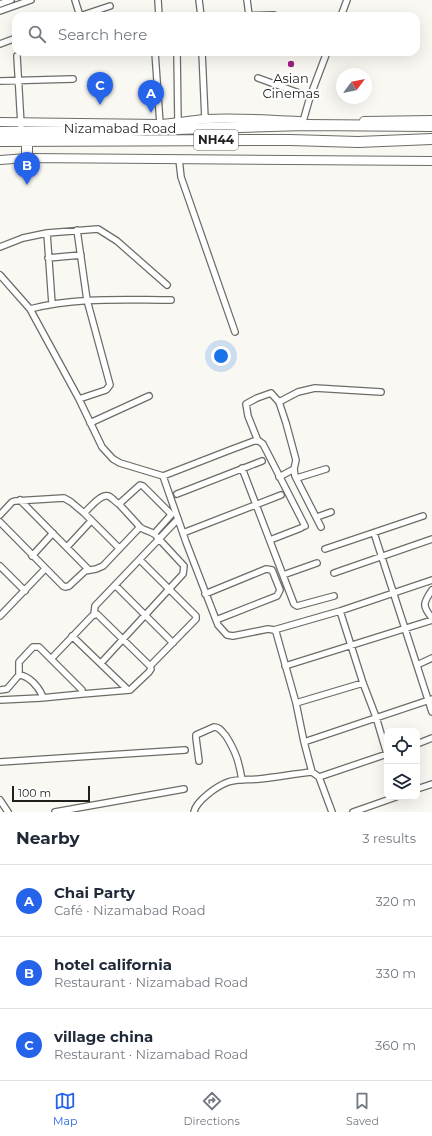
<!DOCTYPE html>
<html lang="en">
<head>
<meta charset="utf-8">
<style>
  :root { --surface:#fff; --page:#f6f6f7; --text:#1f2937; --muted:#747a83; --line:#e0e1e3; --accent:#2563eb }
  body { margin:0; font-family:Montserrat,sans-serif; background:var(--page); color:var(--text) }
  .controls { position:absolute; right:12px; bottom:12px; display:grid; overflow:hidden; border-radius:8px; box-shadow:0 4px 16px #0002 }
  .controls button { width:36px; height:36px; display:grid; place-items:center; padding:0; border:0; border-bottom:1px solid var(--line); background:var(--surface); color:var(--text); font:20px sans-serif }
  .compass { position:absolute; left:336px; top:68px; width:36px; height:36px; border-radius:50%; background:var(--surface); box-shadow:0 4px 16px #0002; rotate:58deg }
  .scale { position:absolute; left:12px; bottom:10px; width:78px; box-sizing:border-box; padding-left:4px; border:2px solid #1f1f1d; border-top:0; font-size:11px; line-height:14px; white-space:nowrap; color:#1f1f1d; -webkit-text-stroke:3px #fff; paint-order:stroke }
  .you { position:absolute; left:221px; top:356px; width:14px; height:14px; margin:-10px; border:3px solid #fff; border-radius:50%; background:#1a73e8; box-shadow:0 0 0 6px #1a73e833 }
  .badge { display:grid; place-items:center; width:26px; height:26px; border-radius:50%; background:var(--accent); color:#fff; font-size:13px; font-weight:700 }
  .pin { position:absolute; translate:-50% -33px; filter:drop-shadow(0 1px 2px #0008) }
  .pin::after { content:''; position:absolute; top:21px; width:14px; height:12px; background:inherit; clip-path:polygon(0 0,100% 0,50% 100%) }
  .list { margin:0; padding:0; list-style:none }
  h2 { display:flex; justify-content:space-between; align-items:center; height:52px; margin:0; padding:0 16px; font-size:17px }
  h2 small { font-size:13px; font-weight:400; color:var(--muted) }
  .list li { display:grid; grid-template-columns:26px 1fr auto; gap:12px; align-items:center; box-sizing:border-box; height:72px; padding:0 16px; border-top:1px solid var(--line) }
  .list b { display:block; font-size:15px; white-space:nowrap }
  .list p { margin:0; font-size:13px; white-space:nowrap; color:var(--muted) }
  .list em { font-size:13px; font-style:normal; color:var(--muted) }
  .icon { flex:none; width:22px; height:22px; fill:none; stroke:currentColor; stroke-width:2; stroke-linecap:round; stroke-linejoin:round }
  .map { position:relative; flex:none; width:432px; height:812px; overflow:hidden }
  .search { position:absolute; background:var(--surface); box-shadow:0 4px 16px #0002; left:12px; right:12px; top:12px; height:44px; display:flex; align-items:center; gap:10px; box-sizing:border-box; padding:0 14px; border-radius:12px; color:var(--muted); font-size:15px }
  .sheet { height:268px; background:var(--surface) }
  nav { display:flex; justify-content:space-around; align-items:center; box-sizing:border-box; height:56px; border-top:1px solid var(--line); background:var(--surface); font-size:11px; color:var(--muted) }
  nav a { display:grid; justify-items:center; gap:2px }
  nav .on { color:var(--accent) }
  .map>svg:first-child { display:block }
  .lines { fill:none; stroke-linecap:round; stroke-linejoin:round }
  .street-casing { stroke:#6d6c67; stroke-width:8 }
  .secondary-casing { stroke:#6d6c67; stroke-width:10 }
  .highway-casing { stroke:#6d6c67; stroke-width:12 }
  .street { stroke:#fff; stroke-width:5.5 }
  .secondary { stroke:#fff; stroke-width:8 }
  .highway { stroke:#fff; stroke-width:10 }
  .poi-dot { fill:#9d2279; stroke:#fff; stroke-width:1.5 }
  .labels { text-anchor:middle; stroke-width:4; stroke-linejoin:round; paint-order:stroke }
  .shield { fill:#fff; stroke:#626261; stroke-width:1 }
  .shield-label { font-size:12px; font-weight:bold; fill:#1f1f1d }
  .poi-label { font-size:13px; fill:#1f1f1d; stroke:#fff }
  .street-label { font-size:13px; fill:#1f1f1d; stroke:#fff }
</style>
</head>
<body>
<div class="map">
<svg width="432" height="812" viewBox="0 0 432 812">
  <rect width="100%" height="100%" fill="#f9f8f2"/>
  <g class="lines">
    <g class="street-casing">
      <path id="street" d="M75,0L80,16
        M158,0L159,16
        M199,0L201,16
        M247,0L249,15
        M0,4L11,0
        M0,11L31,0
        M80,16L110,6
        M239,16L274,15
        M341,16L347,0
        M0,44L16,38
        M155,52L160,124
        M177,52L178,123
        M202,52L205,119
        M17,56L21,125
        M258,78L310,97
        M0,81L73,79
        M302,125L310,97L327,52
        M179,159L181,177L235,332
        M77,230L87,300L110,385L106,390L79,399
        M47,233L52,304
        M0,247L23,238L47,233L98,229L117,241L167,285
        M48,258L81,255
        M0,275L30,309L79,399L102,447L113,459L120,463L163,476L186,542L218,625L227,635L233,636L268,629L274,630L276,632L296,703L304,742L312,772L319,777L332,812
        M30,309C76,297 123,300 171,300
        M279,402L298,392L315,388L381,392
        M90,423L149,396
        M258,441L248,416L246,404L257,398L271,393L279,402L286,423L296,460L294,469L295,476L321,527
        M242,468L294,604L297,606L334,596
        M163,476L230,450L254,441H259L263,444L305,526
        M279,477L294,469
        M297,478L326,469
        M177,494L262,461
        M20,500L89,570
        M119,504L140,527
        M84,513L119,548
        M0,515L12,502L15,501L64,498L71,502L84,513C90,508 100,494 108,496C112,497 115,502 119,504L140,485L143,486L169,512L171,515L154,534C149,530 144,531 140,527L103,566L96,569L85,571L69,586L65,587L63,586L0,522
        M317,517L331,512
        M183,533L281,495
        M374,533L432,712
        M157,537L159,539L178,519
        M270,540L301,528
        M67,547L91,521
        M325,549L423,516
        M32,556L53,533
        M140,560L196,616V619L150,666
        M0,566L25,591
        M334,573L432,539
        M283,575L317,563
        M115,585L173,643
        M432,590C423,603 422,606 432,618
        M205,594L266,569L272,570L280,590L277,596L216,620
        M340,611L363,683L376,717L387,754
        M94,614L95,606L159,539L184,566L183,574L101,663
        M0,616L45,569
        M274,630L340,611L432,580
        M72,636L128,690
        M51,659L92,616L97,614L150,666L151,669L149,672L130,690L82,694
        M417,665L432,658
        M285,666L432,620
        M19,675V662L33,647H39L82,690V694L41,698
        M0,690L7,689L19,675C29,676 38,686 42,695L41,698L0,700
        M296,703L363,683
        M304,742L432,699
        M417,744L432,738
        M199,761L196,738V735L214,727C220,727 222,732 226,736C236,752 239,762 242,780
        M0,762L185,750
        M319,777L387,754
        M417,789L432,784
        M0,800L8,812
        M55,812L184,789
        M194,812C196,801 217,786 228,782C237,779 249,780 259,779C277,777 294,774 312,772
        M353,812L396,797"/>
    </g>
    <g class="secondary-casing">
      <path id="secondary" d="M364,121L432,120
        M0,122L160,124C175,123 190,120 206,119C237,117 268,120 299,121
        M0,160L27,158L432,161"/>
    </g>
    <g class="highway-casing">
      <path id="highway" d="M0,132L114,131L305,125L432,126
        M0,141L290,140L358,142L432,139
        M27,158V141"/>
    </g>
    <use href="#street" class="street"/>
    <use href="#secondary" class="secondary"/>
    <use href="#highway" class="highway"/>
  </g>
  <circle class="poi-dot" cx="291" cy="64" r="4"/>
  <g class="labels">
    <rect class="shield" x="194" y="130" width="44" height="20" rx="3"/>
    <g class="shield-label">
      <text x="216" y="144">NH44</text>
    </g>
    <g class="poi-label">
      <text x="291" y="83">Asian<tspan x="291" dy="15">Cinemas</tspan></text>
    </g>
    <g class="street-label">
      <text x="120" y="133">Nizamabad Road</text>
    </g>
  </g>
</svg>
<div class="controls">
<button><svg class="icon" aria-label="locate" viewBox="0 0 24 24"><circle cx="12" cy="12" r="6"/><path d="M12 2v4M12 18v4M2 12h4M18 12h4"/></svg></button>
<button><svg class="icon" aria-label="layers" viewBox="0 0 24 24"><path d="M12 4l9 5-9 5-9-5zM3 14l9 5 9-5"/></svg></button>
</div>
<svg class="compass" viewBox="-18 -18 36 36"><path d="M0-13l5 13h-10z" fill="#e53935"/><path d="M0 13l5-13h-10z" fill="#747a83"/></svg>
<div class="scale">100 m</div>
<div class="you"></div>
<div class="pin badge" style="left:151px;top:113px">A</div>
<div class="pin badge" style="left:27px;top:185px">B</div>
<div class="pin badge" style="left:100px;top:105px">C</div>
<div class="search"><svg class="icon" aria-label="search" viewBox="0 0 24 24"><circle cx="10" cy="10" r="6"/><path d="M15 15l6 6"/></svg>Search here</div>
</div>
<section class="sheet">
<h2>Nearby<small>3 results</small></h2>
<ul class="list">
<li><span class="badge">A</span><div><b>Chai Party</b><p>Café · Nizamabad Road</p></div><em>320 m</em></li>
<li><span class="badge">B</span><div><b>hotel california</b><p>Restaurant · Nizamabad Road</p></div><em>330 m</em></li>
<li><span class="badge">C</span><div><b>village china</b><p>Restaurant · Nizamabad Road</p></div><em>360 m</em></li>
</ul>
</section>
<nav>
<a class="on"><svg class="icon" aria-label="map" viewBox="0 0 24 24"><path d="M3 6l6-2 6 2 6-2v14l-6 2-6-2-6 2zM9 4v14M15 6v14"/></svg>Map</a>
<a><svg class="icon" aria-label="directions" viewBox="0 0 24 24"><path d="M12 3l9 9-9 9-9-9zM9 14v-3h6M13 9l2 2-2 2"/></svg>Directions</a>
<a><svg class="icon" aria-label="saved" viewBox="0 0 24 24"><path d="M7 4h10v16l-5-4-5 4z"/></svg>Saved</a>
</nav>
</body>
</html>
